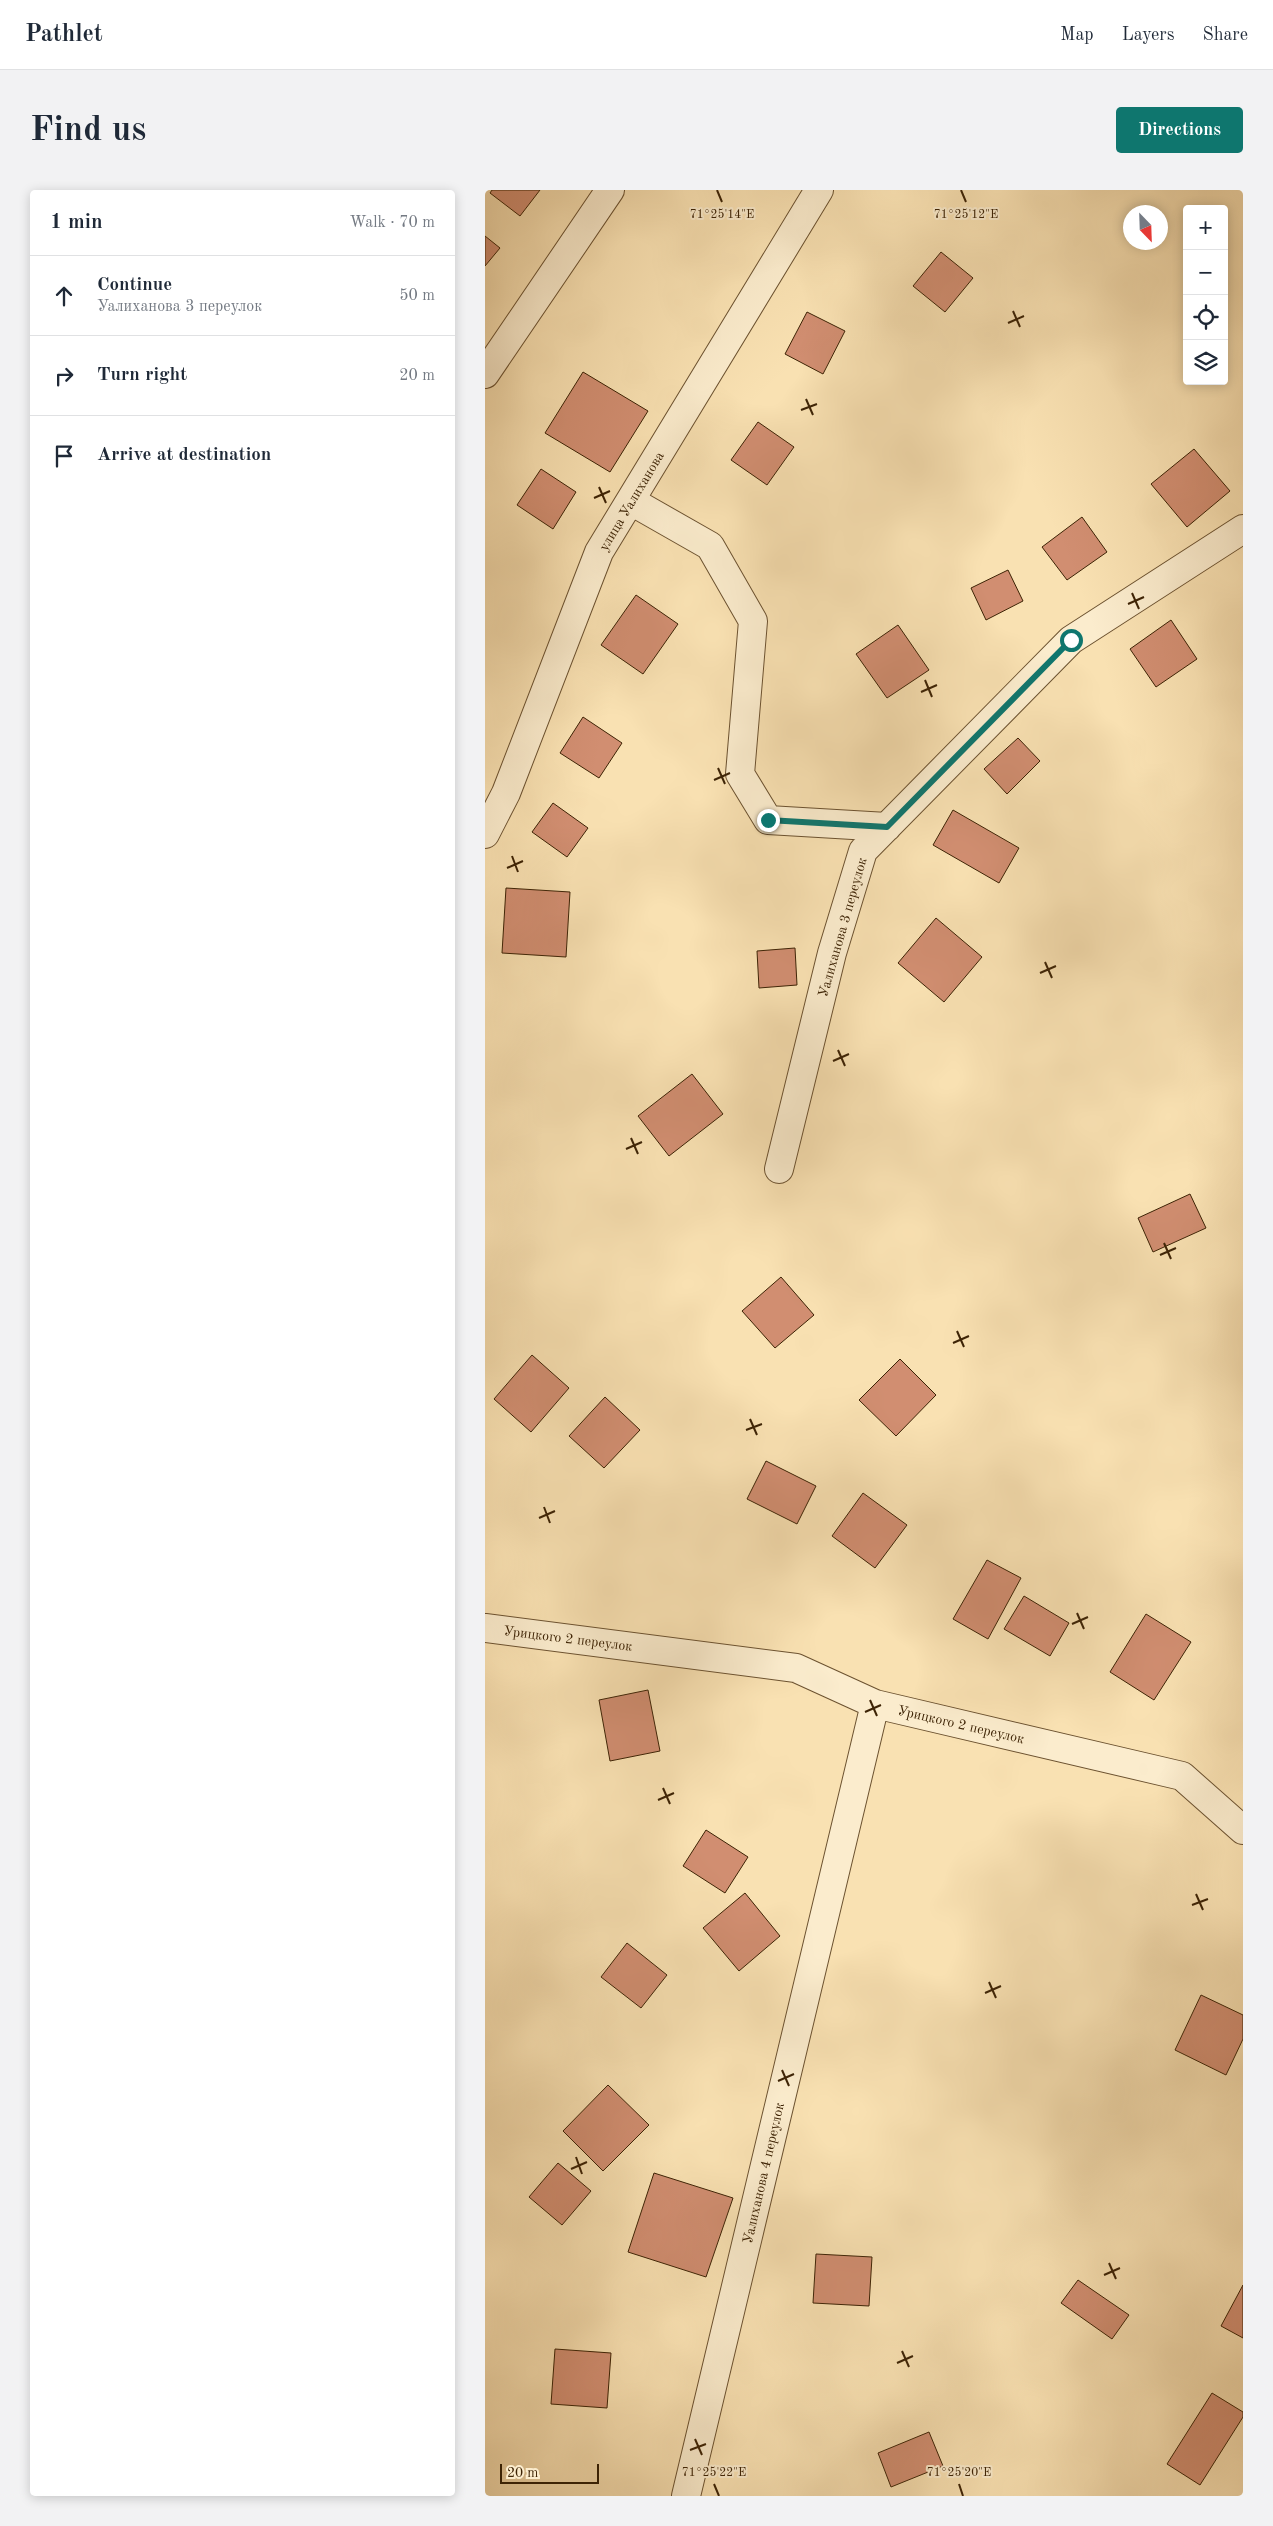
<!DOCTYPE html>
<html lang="en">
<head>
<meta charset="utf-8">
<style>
  :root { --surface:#fff; --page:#f2f2f3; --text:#1f2937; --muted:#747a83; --line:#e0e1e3; --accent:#0f766e }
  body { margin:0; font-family:"Old Standard TT",serif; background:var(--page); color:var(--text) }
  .controls { position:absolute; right:15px; top:15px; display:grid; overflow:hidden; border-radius:5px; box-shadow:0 2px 12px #0003 }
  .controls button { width:45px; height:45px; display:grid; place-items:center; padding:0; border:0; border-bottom:1px solid var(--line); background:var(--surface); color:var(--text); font:25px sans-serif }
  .compass { position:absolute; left:638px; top:15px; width:45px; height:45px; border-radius:50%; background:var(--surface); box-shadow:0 2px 12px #0003; rotate:157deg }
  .scale { position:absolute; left:15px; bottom:12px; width:99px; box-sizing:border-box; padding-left:5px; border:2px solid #3d2305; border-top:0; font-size:14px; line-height:18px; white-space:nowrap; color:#3d2305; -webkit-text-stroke:4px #fbeccd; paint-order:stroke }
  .stop { position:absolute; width:15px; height:15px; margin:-11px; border:4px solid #0f766e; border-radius:50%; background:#fff }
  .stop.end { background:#0f766e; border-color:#fff; box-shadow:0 1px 5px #0008 }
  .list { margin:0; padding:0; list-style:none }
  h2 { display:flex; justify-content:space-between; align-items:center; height:65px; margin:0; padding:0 20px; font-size:21px }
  h2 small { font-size:16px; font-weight:400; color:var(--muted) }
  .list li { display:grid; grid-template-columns:32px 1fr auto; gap:15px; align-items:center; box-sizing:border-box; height:80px; padding:0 20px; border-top:1px solid var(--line) }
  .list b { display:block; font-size:19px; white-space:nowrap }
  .list p { margin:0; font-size:16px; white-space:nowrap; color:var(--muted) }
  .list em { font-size:16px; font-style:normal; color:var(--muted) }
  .icon { flex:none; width:28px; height:28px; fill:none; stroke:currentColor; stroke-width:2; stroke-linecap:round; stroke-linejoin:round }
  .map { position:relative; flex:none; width:758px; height:2306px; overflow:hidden; border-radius:5px }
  header { display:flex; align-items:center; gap:30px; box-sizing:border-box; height:70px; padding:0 25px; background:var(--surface); border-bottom:1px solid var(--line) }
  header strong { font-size:24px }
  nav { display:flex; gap:28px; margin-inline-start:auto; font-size:18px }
  .intro { display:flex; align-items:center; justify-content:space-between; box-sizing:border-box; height:120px; padding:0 30px }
  h1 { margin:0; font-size:35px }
  .button { padding:12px 22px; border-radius:5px; background:var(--accent); color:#fff; font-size:18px; font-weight:700 }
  main { display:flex; gap:30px; padding:0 30px }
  aside { flex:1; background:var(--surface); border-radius:5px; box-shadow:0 2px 12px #0003 }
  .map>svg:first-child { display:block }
  .building { fill:#d18e71; stroke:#3d2305 }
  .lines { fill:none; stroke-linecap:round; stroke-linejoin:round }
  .minor-casing { stroke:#6c5230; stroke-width:30 }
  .minor { stroke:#fbeccd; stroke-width:28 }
  .route { stroke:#0f766e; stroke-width:6 }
  .ticks { fill:none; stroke:#3d2305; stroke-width:2 }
  .labels { text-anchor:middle; stroke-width:4; stroke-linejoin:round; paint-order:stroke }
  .street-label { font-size:14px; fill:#3d2305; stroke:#fbeccd }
  .ticks-label { font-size:12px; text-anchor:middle; fill:#3d2305; stroke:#fbeccd; stroke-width:4; stroke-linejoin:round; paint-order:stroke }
</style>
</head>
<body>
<header>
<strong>Pathlet</strong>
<nav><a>Map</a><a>Layers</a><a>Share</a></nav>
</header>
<div class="intro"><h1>Find us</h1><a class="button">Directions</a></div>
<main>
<aside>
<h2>1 min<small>Walk · 70 m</small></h2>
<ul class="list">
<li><svg class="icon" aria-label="ahead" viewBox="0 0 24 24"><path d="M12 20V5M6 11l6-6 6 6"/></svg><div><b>Continue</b><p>Уалиханова 3 переулок</p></div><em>50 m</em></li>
<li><svg class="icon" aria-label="right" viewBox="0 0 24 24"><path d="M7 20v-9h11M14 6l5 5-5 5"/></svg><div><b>Turn right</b></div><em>20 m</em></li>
<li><svg class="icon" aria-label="arrive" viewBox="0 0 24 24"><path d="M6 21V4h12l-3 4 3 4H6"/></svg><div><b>Arrive at destination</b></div></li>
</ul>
</aside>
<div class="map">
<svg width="758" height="2306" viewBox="0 0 758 2306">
  <rect width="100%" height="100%" fill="#f9e1b2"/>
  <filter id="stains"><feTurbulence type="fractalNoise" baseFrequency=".004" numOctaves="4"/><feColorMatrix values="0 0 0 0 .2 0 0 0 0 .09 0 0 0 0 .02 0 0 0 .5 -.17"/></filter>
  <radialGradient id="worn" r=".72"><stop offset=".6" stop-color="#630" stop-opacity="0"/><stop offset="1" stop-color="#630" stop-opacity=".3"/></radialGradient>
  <path class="building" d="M7,0H55L35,26L5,3Z
    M0,46L15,58L0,76Z
    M456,62L488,88L460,122L428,96Z
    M322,122L360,141L338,184L300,164Z
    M98,182L163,221L125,282L60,243Z
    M273,232L309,257L282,295L246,270Z
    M709,259L745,301L702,337L666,294Z
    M56,279L91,302L68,339L32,315Z
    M597,327L622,362L582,390L557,357Z
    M523,380L538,411L501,430L486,398Z
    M151,405L193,434L158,484L116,455Z
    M686,430L712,469L671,497L645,459Z
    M413,435L444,480L402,508L371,464Z
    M98,527L137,553L114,588L75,563Z
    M533,548L555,571L522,604L499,579Z
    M68,613L103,638L82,667L47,642Z
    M468,620L534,658L514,693L448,655Z
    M21,698L85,702L81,767L17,763Z
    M451,728L497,767L459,812L413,773Z
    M310,758L312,795L274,798L272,761Z
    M207,884L238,924L184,966L153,926Z
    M705,1004L721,1038L668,1062L653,1028Z
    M296,1087L329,1125L290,1158L257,1121Z
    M47,1165L84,1198L46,1242L9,1209Z
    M415,1169L451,1205L411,1246L374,1210Z
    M120,1207L155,1240L119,1278L84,1246Z
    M281,1271L331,1296L312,1334L262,1309Z
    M378,1303L422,1335L390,1378L347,1346Z
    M502,1370L536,1388L503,1449L468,1429Z
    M539,1406L584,1433L565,1466L519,1439Z
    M661,1424L706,1452L669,1510L625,1482Z
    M163,1500L175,1561L125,1571L114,1510Z
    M221,1640L263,1667L240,1703L198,1676Z
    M260,1703L295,1746L254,1781L218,1738Z
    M142,1753L182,1785L156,1818L116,1787Z
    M716,1805L758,1825V1849L741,1885L690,1860Z
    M123,1895L164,1935L118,1981L78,1941Z
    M73,1973L106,2001L77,2035L44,2007Z
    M169,1983L248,2008L221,2087L143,2062Z
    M331,2064L387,2067L384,2116L328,2113Z
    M593,2090L644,2125L627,2149L576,2113Z
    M758,2095V2148L736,2136Z
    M70,2159L126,2163L122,2218L66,2214Z
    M727,2203L758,2222V2227L715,2295L682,2274Z
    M444,2242L458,2276L406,2297L393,2263Z"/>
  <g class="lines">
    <g class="minor-casing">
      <path id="minor" d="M0,184L125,0
        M146,311L225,356L268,431L255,584L283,630L402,637
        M0,644L21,603L114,362L334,0
        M294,979L347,763L378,661L586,450L758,339
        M0,1438L311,1478L390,1514L697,1586L758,1640
        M201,2306L390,1514"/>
    </g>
    <use href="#minor" class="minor"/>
  </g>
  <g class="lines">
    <path class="route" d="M283,630L402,637L586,450"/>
  </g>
  <path class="ticks" d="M232,0L237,12M476,0L481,12M528,121L535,137M523,133L539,126M321,209L328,225M316,220L332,214M114,297L121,313M109,308L125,301M647,403L654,419M643,414L659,407M440,490L447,507M436,502L452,495M233,578L240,594M229,590L245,583M27,666L33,682M22,678L38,671M560,772L567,788M555,783L571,776M353,860L360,876M348,871L364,864M146,948L153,964M141,959L157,952M679,1053L686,1069M675,1065L691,1058M472,1141L479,1157M468,1153L484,1146M265,1229L272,1245M261,1240L277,1234M59,1317L65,1333M54,1328L70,1321M592,1423L599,1439M587,1434L603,1427M385,1510L392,1526M380,1522L396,1515M178,1598L185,1614M173,1610L189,1603M711,1704L718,1720M707,1715L723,1709M504,1792L511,1808M500,1803L516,1796M297,1880L304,1896M293,1891L309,1884M91,1967L97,1984M86,1979L102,1972M624,2073L631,2089M619,2085L635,2078M417,2161L424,2177M412,2173L428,2166M210,2249L217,2265M205,2260L221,2254M229,2294L234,2306M474,2294L478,2306"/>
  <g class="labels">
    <g class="street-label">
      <text transform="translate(146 311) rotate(-59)" y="5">улица Уалиханова</text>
      <text transform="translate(357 737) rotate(-74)" y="5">Уалиханова 3 переулок</text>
      <text transform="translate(83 1448) rotate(7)" y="5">Урицкого 2 переулок</text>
      <text transform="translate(476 1534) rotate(13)" y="5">Урицкого 2 переулок</text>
      <text transform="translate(278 1983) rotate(-77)" y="5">Уалиханова 4 переулок</text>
    </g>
  </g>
  <g class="ticks-label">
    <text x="237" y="28">71°25'14"E</text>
    <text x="481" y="28">71°25'12"E</text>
    <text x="229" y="2286">71°25'22"E</text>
    <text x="474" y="2286">71°25'20"E</text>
  </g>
  <rect width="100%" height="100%" filter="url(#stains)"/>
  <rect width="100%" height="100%" fill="url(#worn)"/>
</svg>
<div class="controls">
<button>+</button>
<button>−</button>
<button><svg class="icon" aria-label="locate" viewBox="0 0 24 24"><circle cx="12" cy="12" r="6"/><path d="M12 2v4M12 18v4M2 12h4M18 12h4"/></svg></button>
<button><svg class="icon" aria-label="layers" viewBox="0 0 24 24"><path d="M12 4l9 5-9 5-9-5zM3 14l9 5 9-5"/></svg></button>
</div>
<svg class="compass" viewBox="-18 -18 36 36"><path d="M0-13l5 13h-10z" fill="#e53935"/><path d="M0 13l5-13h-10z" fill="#747a83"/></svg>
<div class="scale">20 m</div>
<div class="stop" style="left:586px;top:450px"></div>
<div class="stop end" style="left:283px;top:630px"></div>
</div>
</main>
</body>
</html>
